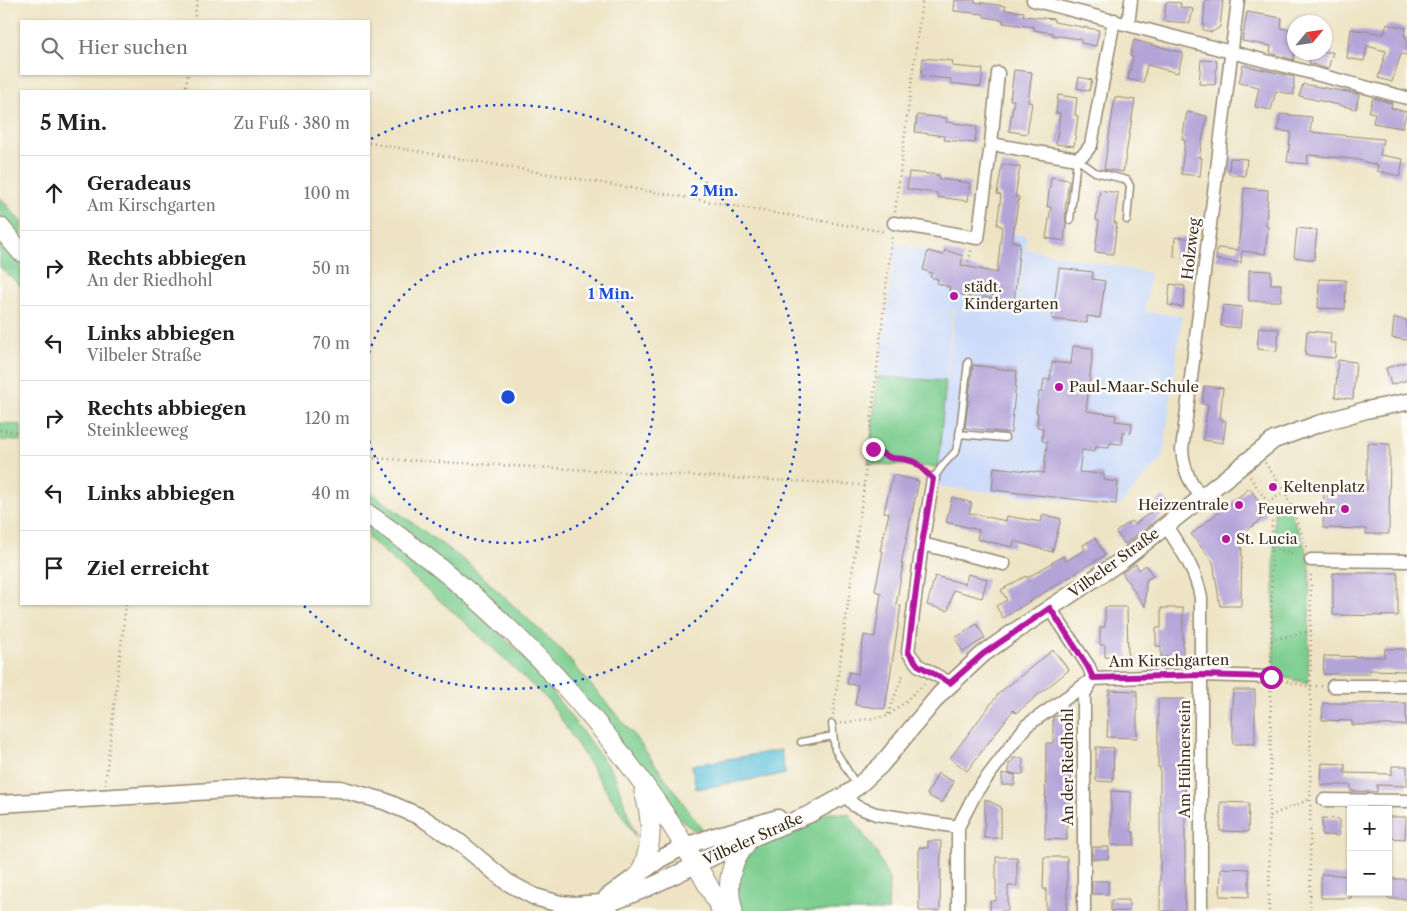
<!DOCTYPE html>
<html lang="de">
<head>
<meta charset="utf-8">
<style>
  :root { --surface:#fff; --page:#f6f6f6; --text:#202124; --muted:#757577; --line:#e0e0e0 }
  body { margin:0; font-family:"Libre Caslon Text",serif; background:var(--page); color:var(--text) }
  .controls { position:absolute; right:15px; bottom:15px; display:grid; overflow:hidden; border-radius:0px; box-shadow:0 1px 4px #0004 }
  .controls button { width:45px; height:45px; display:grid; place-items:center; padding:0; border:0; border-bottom:1px solid var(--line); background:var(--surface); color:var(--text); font:25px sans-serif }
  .compass { position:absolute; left:1287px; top:15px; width:45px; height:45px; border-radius:50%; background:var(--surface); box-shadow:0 1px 4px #0004; rotate:61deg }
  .stop { position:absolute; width:15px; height:15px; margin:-11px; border:4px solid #b5179e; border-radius:50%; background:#fff }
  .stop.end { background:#b5179e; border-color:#fff; box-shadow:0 1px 5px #0008 }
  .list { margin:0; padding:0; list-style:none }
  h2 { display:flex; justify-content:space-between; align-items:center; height:65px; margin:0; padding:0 20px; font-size:21px }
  h2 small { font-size:16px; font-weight:400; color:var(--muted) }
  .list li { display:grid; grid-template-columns:32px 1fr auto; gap:15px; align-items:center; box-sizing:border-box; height:75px; padding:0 20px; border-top:1px solid var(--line) }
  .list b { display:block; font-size:19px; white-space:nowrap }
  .list p { margin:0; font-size:16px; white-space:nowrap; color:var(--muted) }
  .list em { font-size:16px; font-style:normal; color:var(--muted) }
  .icon { flex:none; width:28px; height:28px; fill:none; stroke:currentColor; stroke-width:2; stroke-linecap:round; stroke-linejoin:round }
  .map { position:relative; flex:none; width:1407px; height:911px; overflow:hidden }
  .search { position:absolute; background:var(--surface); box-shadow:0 1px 4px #0004; left:20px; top:20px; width:350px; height:55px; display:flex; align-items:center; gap:12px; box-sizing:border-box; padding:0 18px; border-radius:0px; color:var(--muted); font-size:19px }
  .panel { position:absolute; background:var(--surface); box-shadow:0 1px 4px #0004; left:20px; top:90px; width:350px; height:515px; border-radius:0px }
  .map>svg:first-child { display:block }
  .built { fill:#ccdbfa }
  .green { fill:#7ccd8f; stroke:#5c7c56 }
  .water { fill:#5cc1d9; stroke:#4c767c }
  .building { fill:#b3a4d8 }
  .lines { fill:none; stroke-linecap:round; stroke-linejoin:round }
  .service-casing { stroke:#948772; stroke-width:9 }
  .minor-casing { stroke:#948772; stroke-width:15 }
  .tertiary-casing { stroke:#948772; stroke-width:19 }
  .secondary-casing { stroke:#948772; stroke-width:21 }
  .path { stroke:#948772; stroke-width:2.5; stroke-dasharray:1 4; stroke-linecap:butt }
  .service { stroke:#fff; stroke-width:6 }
  .minor { stroke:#fff; stroke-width:12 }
  .tertiary { stroke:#fff; stroke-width:16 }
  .secondary { stroke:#fff; stroke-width:19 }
  .route { stroke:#b5179e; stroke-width:6 }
  .ring { fill:none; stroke:#1d4ed8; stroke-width:2.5; stroke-dasharray:2.5 5 }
  .poi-dot { fill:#b5179e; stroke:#fdfcf7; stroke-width:2 }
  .labels { text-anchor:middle; stroke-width:5; stroke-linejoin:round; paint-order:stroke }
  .street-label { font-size:15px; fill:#3b2a1e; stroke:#fdfcf7 }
  .poi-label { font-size:15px; fill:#3b2a1e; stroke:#fdfcf7; text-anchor:start }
  .centre { fill:#1d4ed8; stroke:#fdfcf7; stroke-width:2.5 }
  .ring-label { font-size:15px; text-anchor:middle; font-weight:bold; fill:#1d4ed8; stroke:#fdfcf7; stroke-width:5; stroke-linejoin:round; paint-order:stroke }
</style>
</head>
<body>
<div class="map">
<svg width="1407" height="911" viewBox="0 0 1407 911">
  <rect width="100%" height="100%" fill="#fdfcf7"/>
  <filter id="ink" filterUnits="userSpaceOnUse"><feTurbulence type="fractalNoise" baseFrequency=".02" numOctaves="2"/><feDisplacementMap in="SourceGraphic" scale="10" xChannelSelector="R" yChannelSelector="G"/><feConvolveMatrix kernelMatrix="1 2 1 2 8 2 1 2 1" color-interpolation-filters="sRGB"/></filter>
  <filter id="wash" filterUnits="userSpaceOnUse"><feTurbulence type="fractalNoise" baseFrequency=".0096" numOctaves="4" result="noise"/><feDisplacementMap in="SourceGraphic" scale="20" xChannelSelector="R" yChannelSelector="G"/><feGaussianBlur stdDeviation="1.12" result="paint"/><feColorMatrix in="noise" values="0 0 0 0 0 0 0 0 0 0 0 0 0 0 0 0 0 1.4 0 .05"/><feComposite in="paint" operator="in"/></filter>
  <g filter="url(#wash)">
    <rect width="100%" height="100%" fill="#eee4c5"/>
    <path class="built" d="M1002,232L1027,236L1016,311L952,310L946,381L878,377L896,244L943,255L945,250L963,256L961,265L984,270L983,277L996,281Z
      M1026,249L1150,273L1145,312L1182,316L1163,457L1118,507L936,486L954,311L1017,312Z"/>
    <path class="green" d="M0,197L21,222V246L0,221Z
      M0,236L21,260V286L0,267Z
      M878,377L946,381L938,467L868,464Z
      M0,423L21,425V441L0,440Z
      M369,491L469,564L561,650L633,734L703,830L692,829L677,816L577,690L369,511Z
      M1287,503L1310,560L1308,683L1274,675V511Z
      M369,526L436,573L528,660L614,774L636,837L550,702L469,626L369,539Z
      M831,813L849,814L876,852L889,879L888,911H738L732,877L748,848L813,817Z"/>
    <path class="water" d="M781,750L785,774L696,789L692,765Z"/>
    <g id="blocks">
      <path class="building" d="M955,0H975V2L1005,6V10L1024,12L1023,16L1054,19V22L1099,30L1096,46L1081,43V39L1052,35L1053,33L1034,30V27L1003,23V20L984,17V14L954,11Z
        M1205,0H1223L1220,27L1212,32L1203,30Z
        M1166,2L1181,3L1180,7L1193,9L1190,23L1164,21Z
        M1247,12L1282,18L1281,28L1293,30L1291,42L1294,43V60L1270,53L1271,46L1242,41Z
        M1387,24L1406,28L1404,36L1407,37V55L1401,54L1392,82L1378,78L1386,51L1367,46L1364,61L1347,58L1351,29L1384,34Z
        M1134,40L1183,53L1178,73L1147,65L1143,83L1128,79L1133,57L1130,56Z
        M1313,52H1333L1328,69L1309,63Z
        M923,58L953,61L952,66L983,69L981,87L950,83L951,79L921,76Z
        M1201,60L1217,61L1215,85L1199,84Z
        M1243,65L1294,77V95L1276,91L1271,110L1255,107L1259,87L1239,83Z
        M1014,70L1032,72L1028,102L1032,103L1027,134L1009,131L1014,100H1010Z
        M1079,77L1092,80L1089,91L1077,88Z
        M1303,84L1359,94L1356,109L1299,96Z
        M1058,95L1077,98L1075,115L1078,116L1074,146L1056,144L1060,113H1056Z
        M1115,97L1135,100L1123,172L1104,169Z
        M1373,98L1392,103L1391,108L1407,112L1402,128L1373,123L1375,113L1369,112Z
        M1187,112L1207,116L1199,158H1202L1200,176L1181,174L1185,140L1182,139Z
        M1280,114L1312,117L1310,132L1383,139L1380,155L1403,159L1400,176L1377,171L1378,165L1354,159L1308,155L1307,164L1287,162L1291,132L1278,131Z
        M917,115L947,118L946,122L977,126L975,143L944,140L945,136L915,132Z
        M1230,158L1247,159L1245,176L1229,174Z
        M1002,164L1020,167L1015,197H1019L1012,241L1020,243L1014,302L983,297L982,301L949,291L950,287L937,283L938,279L930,277L932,273L923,270L928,251L943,255L945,250L963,256L961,265L997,273L1002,226L997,225L1001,195L997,194Z
        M909,172L939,175V179L970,183L968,201L937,197V193L907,189Z
        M1051,177L1069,180L1065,209L1066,210V223L1064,241L1046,238L1051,207H1047Z
        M1244,188L1268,190L1266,226H1268L1265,254L1242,251L1241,263L1216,260L1217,248L1238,250Z
        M1100,190L1118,193L1114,223H1117L1113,254L1095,252L1099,221L1096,220Z
        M1297,228L1317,230L1314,260L1294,257Z
        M1175,237L1194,239L1193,259L1174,257Z
        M1059,268L1093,272L1092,279L1105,281L1100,318L1087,316V323L1052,319Z
        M1249,270L1271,271V284H1281V301H1249Z
        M1319,279L1346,280L1345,309L1318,308Z
        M1170,284L1185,286L1183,307L1168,305Z
        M1223,305L1242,307L1240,328L1221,326Z
        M1394,318L1407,320V340L1392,338Z
        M1259,327L1279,329L1277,351L1257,349Z
        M1307,331L1331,333L1330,343H1336L1335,358L1305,355Z
        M1073,346L1093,348L1086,411L1116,415L1115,421L1132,423L1131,433L1123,432L1122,444L1110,443L1109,448L1096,447L1095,452L1082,450L1079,472L1104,474V480L1118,482L1116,504L992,490L994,467L1044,473L1047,442L1042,441L1043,428L1037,427L1038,413H1036L1039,392H1042L1044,379L1050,380L1052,362L1071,364Z
        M1338,360L1356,362L1353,399L1335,397Z
        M1407,362V380L1391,385L1386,368Z
        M973,365L1017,371L1011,433L965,428Z
        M1204,386L1223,388L1220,420L1226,421L1223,443L1203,440L1208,405L1202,404Z
        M1367,443L1390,444L1389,534H1366V529L1323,528L1324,490H1367Z
        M893,475L919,481L901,564H903L896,605L901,606L885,709L855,705L858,685L847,684L849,672L858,674L864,635L875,637L881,593L875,591L883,551H880L889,513L884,512Z
        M1250,488L1267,515L1242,534L1241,606H1220L1213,562L1191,534Z
        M952,497L972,503L969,513L1006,521L1007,516L1041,522L1043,514L1061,519L1052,552L1014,541L1013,547L977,539L979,530L946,522Z
        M1163,497L1172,508L1125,544L1116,532L1131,521L1134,525L1153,510L1150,507Z
        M1095,538L1105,555L1003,618L996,606L1007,600L1001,590L1026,576L1027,578L1063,556L1066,561L1085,550L1083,545Z
        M1136,564L1139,570L1146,565L1153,576L1146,580L1145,607L1122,573Z
        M1333,573H1398V616L1333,615Z
        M968,574L987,579L982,598L953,590L948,611L927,605L935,576L965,584Z
        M1105,607H1127L1128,657H1105V645H1100V627H1105Z
        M1161,608H1183V657H1161V646H1156V628H1161Z
        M977,624L985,638L963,652L955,638Z
        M1385,649H1406V671L1369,670V674H1323L1324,656L1384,657Z
        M1053,650L1069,670L1016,713L1013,710L967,771L950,758L999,693Z
        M1109,690L1137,691V738L1107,737Z
        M1233,690H1255V744H1233V725H1231Z
        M1158,699H1185V911H1160V767H1158Z
        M1323,703H1406V725H1352V721L1322,720Z
        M1055,716H1066V743H1072L1071,823H1067V840L1045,839L1046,743H1053V717Z
        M1096,747L1114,748L1113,782L1096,781Z
        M1013,758H1023V774H1009V763H1013Z
        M1322,763L1345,764V773L1392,774V766H1407V786L1377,785V792L1351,791V785H1321Z
        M938,773L954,782L942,803L927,795Z
        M1002,774H1015V785H1002Z
        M1111,791L1131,792V832H1134V845H1111Z
        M985,799L1001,807V838H984Z
        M1221,802L1249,803L1248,832L1220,831Z
        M1388,817H1406L1405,839L1388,838Z
        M1322,818L1339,819V836L1322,835Z
        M928,841H941L940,911H919V847L928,848Z
        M1092,847H1109L1108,859H1092Z
        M996,857H1017V886H1008V911H990V901H996Z
        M1044,857H1067V911H1046V889H1043Z
        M1221,868L1249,869V897L1220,896Z
        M1321,874L1351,876V898H1321Z
        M1388,879H1407V899H1388Z
        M1092,881H1108V894H1092Z
        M1111,900H1129V911H1111Z"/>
    </g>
  </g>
  <g filter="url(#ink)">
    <use href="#blocks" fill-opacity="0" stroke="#948772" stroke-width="1"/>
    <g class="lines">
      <g class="service-casing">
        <path id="service" d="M1077,159L1095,172L1127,180L1130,186L1127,220
          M1070,220L1077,159
          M959,434L1005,438
          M933,479L943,465L956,451L959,438L968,362
          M832,724L835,750L857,786
          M801,742L833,736"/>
      </g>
      <g class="minor-casing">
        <path id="minor" d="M1033,0L1407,98
          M1128,25L1131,0
          M991,144L998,73
          M894,223L978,238L991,144L1077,159L1085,153L1091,145L1114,20
          M933,479L922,544L908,652L918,665L950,683
          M1202,498C1189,481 1184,471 1182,450L1238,0
          M1166,526C1181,549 1196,570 1201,598V911
          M922,544L1004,564
          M1311,560L1407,561
          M1050,608L1089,667L1093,679L1084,694V911
          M1333,686H1407
          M845,795L855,806L876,814L958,827
          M1324,800L1407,801
          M958,911V827L976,792L1026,726L1093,679L1201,675L1271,677"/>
      </g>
      <g class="tertiary-casing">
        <path id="tertiary" d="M0,804L278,787L340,789L384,801L421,817L459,842L507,882L535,897L560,904L574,905L613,902L645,889L757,836L810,814L845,795L857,787L881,765L940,694L983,654L1011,634L1124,559L1274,440L1318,424L1366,410L1407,402
          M607,897L660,859L685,846L712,837L778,818"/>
      </g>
      <g class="secondary-casing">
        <path id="secondary" d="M0,227L21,252
          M369,515C516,616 639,753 722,911
          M641,872C653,845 653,820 644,792
          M733,911C726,883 729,865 747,842"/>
      </g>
      <path class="path" d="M194,21L197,0
        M185,91L188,74
        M369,143L886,232
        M895,212L922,0
        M967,266L972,248
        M0,430L21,432
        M869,448C877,450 883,456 892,458C910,462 910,457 925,472
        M369,458L864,485
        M1265,463L1285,491
        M1250,477L1268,503L1272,514L1271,665
        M1268,503L1285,491L1308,550
        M1272,547L1300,556
        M1271,640L1311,631
        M1282,680L1310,687
        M1311,686H1322
        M888,714L903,675
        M833,715L864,485L892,235
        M841,723L888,716L906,701L925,683
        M105,784L126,604
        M1270,816L1310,799
        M1269,911L1271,688
        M1310,911L1311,573"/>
      <use href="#service" class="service"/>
      <use href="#minor" class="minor"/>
      <use href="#tertiary" class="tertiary"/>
      <use href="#secondary" class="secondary"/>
    </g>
  </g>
  <g class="lines" filter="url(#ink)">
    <path class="route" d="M873,449L891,458L904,459L915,462L933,479L922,544L908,652L918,665L950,683L983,654L1050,608L1088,667L1093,678L1201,675L1271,677"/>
  </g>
  <g class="ring">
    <path d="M369 353A146 146 0 1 1 369 441"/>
    <path d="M371 139A292 292 0 1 1 303 605"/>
  </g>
  <g class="poi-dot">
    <circle cx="954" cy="296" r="5"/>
    <circle cx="1059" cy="387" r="5"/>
    <circle cx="1273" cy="487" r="5"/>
    <circle cx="1239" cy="505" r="5"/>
    <circle cx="1345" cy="509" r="5"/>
    <circle cx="1226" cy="539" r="5"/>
  </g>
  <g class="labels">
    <g class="street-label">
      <text transform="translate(1191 249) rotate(-83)" y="5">Holzweg</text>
      <text transform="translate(1114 563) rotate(-36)" y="5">Vilbeler Straße</text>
      <text transform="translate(1169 661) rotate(-1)" y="5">Am Kirschgarten</text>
      <text transform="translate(1185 759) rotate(-90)" y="5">Am Hühnerstein</text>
      <text transform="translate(1068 767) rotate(-90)" y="5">An der Riedhohl</text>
      <text transform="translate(753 839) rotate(-24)" y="5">Vilbeler Straße</text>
    </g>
    <g class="poi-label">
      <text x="964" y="292">städt.<tspan x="964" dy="17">Kindergarten</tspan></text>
      <text x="1069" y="392">Paul-Maar-Schule</text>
      <text x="1283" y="492">Keltenplatz</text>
      <text x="1229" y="510" text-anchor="end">Heizzentrale</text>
      <text x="1335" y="514" text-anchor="end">Feuerwehr</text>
      <text x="1236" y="544">St. Lucia</text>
    </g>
  </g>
  <circle cx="508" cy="397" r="8" class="centre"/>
  <g class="ring-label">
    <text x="714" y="196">2 Min.</text>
    <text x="611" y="299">1 Min.</text>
  </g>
</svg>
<div class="controls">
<button>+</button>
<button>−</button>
</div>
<svg class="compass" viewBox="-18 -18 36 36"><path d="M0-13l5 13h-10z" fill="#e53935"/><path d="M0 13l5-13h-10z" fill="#757577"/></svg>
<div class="stop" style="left:1271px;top:677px"></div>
<div class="stop end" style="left:873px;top:449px"></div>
<div class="search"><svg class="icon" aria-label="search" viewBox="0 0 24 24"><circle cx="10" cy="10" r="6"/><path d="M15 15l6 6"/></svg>Hier suchen</div>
<section class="panel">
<h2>5 Min.<small>Zu Fuß · 380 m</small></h2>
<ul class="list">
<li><svg class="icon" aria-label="ahead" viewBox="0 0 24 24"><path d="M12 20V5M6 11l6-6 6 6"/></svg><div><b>Geradeaus</b><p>Am Kirschgarten</p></div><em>100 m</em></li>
<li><svg class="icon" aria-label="right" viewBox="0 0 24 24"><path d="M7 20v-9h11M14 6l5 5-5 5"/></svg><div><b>Rechts abbiegen</b><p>An der Riedhohl</p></div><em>50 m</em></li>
<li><svg class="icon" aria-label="left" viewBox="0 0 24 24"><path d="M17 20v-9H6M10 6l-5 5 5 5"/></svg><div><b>Links abbiegen</b><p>Vilbeler Straße</p></div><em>70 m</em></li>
<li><svg class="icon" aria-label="right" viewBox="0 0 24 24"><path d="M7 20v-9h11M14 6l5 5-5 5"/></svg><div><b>Rechts abbiegen</b><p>Steinkleeweg</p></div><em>120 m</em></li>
<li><svg class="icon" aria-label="left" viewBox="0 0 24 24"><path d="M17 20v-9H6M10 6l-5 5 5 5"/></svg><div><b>Links abbiegen</b></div><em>40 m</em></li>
<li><svg class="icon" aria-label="arrive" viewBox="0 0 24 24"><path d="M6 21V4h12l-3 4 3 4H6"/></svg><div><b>Ziel erreicht</b></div></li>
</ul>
</section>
</div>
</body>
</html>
